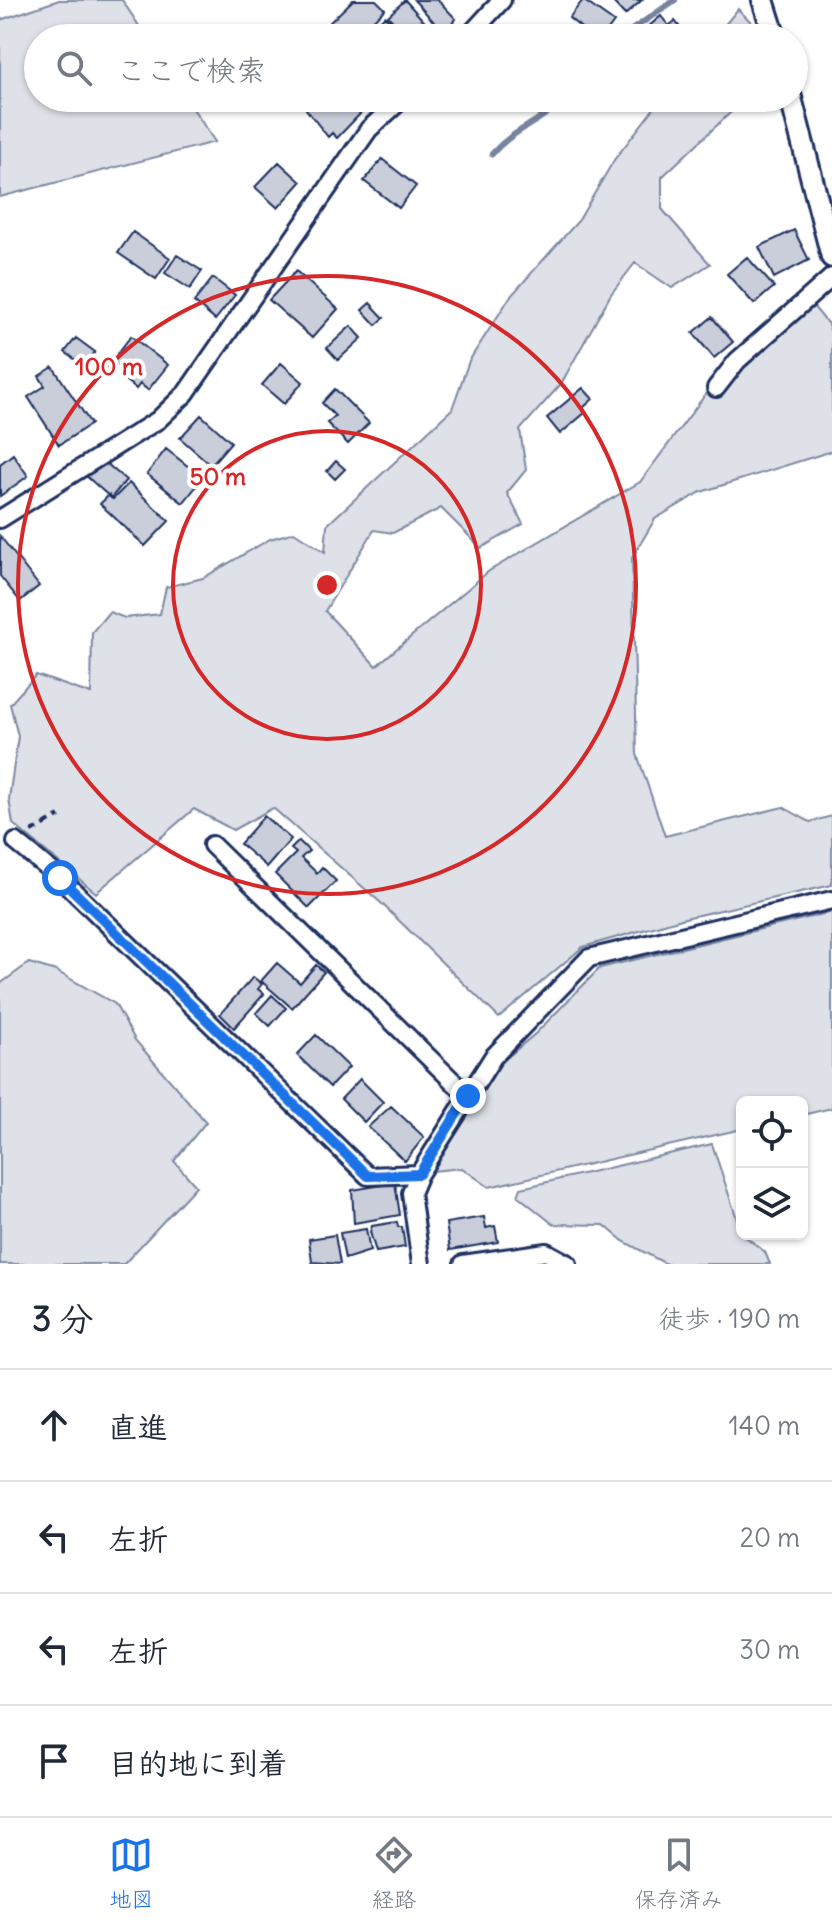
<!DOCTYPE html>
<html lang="ja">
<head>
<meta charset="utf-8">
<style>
  :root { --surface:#fff; --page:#f6f6f7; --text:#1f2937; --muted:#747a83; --line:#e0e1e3; --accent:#1a73e8 }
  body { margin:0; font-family:Delius,"Klee One",sans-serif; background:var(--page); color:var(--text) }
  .controls { position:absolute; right:24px; bottom:24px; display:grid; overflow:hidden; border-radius:12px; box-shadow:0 2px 6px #0004 }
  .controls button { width:72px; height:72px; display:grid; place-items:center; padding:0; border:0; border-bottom:2px solid var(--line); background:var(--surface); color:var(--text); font:40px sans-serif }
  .stop { position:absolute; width:24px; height:24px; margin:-18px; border:6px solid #1a73e8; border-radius:50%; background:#fff }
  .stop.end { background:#1a73e8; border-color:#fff; box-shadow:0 2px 8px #0008 }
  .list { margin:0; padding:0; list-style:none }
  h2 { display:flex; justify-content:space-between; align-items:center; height:104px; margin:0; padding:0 32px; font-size:34px }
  h2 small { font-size:26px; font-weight:400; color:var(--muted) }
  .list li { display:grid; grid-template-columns:52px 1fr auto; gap:24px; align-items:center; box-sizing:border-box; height:112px; padding:0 32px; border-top:2px solid var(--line) }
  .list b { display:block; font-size:30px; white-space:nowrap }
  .list em { font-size:26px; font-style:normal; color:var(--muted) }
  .icon { flex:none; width:44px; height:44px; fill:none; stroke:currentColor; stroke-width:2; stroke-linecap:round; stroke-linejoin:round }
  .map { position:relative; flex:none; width:832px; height:1264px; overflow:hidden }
  .search { position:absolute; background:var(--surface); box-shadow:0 2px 6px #0004; left:24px; right:24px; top:24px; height:88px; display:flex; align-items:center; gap:20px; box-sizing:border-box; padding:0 28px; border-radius:44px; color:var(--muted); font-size:30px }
  .sheet { height:552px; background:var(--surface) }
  nav { display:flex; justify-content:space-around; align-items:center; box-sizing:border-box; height:112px; border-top:2px solid var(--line); background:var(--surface); font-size:22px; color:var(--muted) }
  nav a { display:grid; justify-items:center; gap:4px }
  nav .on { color:var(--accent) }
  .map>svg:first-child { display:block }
  .green { fill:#dee1e7; stroke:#7c88a2; stroke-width:2 }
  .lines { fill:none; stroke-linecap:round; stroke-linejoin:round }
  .stream { stroke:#77839f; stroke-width:6 }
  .building { fill:#caceda; stroke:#1b2f5e; stroke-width:2 }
  .minor-casing { stroke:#1b2f5e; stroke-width:22 }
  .tertiary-casing { stroke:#1b2f5e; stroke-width:26 }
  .path { stroke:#1b2f5e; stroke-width:4; stroke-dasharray:8 6; stroke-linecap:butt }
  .minor { stroke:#fff; stroke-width:16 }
  .tertiary { stroke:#fff; stroke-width:20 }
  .route { stroke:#1a73e8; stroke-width:10 }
  .ring { fill:none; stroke:#d62828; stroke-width:4 }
  .centre { fill:#d62828; stroke:#fff; stroke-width:4 }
  .ring-label { font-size:24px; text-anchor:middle; font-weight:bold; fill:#d62828; stroke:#fff; stroke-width:8; stroke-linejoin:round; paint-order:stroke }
</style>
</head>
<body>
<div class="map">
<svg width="832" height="1264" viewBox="0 0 832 1264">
  <rect width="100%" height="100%" fill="#fff"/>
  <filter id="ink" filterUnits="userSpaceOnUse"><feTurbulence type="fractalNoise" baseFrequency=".0125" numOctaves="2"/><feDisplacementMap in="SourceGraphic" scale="16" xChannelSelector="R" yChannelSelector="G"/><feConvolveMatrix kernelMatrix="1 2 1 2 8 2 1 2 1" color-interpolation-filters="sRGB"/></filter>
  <g filter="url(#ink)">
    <path class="green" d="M59,0H122L147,38H38V98H186L215,142L0,197V20Z
      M738,9L751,22L755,38H714Z
      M662,98H746L662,177V209L710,264L672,288L635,263L611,294L561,384L520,430L526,470L507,493L523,524L481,548L441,508L393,533L374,530L325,611L376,666L489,571L640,482L729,363L804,295L828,324L832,336V451L701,492L655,519L632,558L637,754L665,836L783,807L810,822L832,816V885L685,918L583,947L499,1018L381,903L273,808L233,830L194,809L96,893L13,824L9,799L18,736L10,704L36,675L91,694L92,632L109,612L125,618L160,614L166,587L203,578L270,539L294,532L325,552L327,525L452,409L469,361L510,297L579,220L614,160Z
      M832,912V1108L802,1115V1102H742V1129L489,1187L462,1168L432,1171L501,1063L536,1033L600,968Z
      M29,963L56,971L115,1004L135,1040L206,1122L174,1161L196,1186L124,1264H0V984Z
      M712,1144L742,1234L765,1252L770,1264H666L623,1241L604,1225L553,1224L518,1196L521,1188Z"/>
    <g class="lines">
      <path class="stream" d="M620,38L675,0
        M492,154C514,128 542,123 563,98"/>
    </g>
    <path class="building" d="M353,0H376L385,9L355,38H335L325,27Z
      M405,0L438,37L436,38H408L388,16Z
      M414,0H438L456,19L443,32Z
      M583,0L614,22L602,38H594L569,18Z
      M611,0H642L625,15Z
      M385,16L405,38H367L364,35Z
      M661,16L669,26L675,21L688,38H635Z
      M317,98H346L361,113L337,138L332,133L328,137L306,109Z
      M382,159L416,186L399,208L364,181Z
      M279,162L301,182L278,208L255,187Z
      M794,230L809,260L774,278L759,247Z
      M133,232L170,258L156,279L118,253Z
      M177,255L202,271L190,289L165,273Z
      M747,257L774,287L754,304L727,274Z
      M296,271L338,309L312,338L269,300Z
      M213,278L235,295L215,320L194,302Z
      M370,303L384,318L376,325L362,310Z
      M712,317L733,342L714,358L693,333Z
      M351,326L362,338L338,360L327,348Z
      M131,336L168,365L148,390L140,384L136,389L125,380L129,375L112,361Z
      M76,338L95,352L84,366L65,352Z
      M281,363L303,382L284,404L262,385Z
      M53,367L91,424L59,445L28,397L45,386L39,376Z
      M583,388L593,399L583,408L586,412L560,434L547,418Z
      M335,389L369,423L348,444L327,423L335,416L322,403Z
      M201,415L231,442L211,465L180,438Z
      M166,449L203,478L183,503L147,474Z
      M13,454L28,476L0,496V464Z
      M100,458L126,480L111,498L85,475Z
      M336,461L345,469L335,479L327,471Z
      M129,483L169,521L145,546L100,504L109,495L113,499Z
      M0,536L39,586L20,601L0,576Z
      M264,816L291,839L267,867L240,844Z
      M299,841L309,851L301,858L317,873L322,867L336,881L309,908L275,874L296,853L291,849Z
      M277,963L300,983L316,965L324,972L292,1008L261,981Z
      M253,977L262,984L258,989L264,994L234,1028L220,1014Z
      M272,995L286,1008L270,1026L256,1013Z
      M316,1035L349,1067L330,1087L297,1055Z
      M360,1079L383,1102L364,1122L341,1099Z
      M391,1106L424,1137L405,1161L368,1127Z
      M395,1183L400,1215L354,1223L352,1190Z
      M484,1217L486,1228L495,1226L498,1242L450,1250L446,1223Z
      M397,1222L398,1227H402L405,1247L376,1252L370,1232L372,1226Z
      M366,1229L370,1251L345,1259L340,1233Z
      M335,1235L340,1264L312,1262L309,1239Z"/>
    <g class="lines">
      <g class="minor-casing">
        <path id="minor" d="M467,38L502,0
          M716,388L737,361L832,277
          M0,519L158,420L186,393L369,129L403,98
          M16,842L60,878L368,1176L419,1174
          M212,845L468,1096
          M421,1264L411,1193L419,1174L493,1057L589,958L832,900
          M463,1264L546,1252L568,1264"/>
      </g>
      <g class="tertiary-casing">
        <path id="tertiary" d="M763,0L775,38
          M791,98L832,257"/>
      </g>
      <path class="path" d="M31,832L60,816"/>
      <use href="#minor" class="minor"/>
      <use href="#tertiary" class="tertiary"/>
    </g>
  </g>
  <g class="lines" filter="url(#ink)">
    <path class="route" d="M60,878L368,1176L419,1174L468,1096"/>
  </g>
  <g class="ring">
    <circle cx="327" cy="585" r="154"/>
    <circle cx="327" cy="585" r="309"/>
  </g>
  <circle cx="327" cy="585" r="12" class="centre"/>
  <g class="ring-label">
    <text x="109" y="375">100 m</text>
    <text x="218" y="485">50 m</text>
  </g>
</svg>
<div class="controls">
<button><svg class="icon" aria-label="locate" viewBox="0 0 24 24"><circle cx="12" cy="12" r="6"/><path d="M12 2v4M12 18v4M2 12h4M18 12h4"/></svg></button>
<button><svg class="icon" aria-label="layers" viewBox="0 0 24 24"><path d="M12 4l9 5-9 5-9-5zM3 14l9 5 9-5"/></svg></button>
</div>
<div class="stop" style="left:60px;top:878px"></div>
<div class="stop end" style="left:468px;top:1096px"></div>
<div class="search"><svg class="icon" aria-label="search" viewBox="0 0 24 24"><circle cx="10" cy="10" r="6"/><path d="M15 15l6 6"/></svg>ここで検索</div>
</div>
<section class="sheet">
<h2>3 分<small>徒歩 · 190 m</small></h2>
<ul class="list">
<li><svg class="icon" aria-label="ahead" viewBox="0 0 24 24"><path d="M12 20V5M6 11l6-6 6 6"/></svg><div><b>直進</b></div><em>140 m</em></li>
<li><svg class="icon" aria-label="left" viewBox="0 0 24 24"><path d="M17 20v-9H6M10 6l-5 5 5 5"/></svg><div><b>左折</b></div><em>20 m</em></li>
<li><svg class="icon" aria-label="left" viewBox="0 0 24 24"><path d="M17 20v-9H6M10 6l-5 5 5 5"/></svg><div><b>左折</b></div><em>30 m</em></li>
<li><svg class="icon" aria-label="arrive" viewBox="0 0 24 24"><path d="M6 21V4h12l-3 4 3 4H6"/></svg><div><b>目的地に到着</b></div></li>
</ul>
</section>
<nav>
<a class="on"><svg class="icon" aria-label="map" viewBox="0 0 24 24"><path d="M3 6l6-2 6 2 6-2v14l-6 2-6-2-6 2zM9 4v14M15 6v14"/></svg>地図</a>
<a><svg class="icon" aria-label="directions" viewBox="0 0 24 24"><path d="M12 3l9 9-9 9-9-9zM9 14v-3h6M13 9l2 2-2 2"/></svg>経路</a>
<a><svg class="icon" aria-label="saved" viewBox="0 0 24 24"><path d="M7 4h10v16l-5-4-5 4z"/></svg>保存済み</a>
</nav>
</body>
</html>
